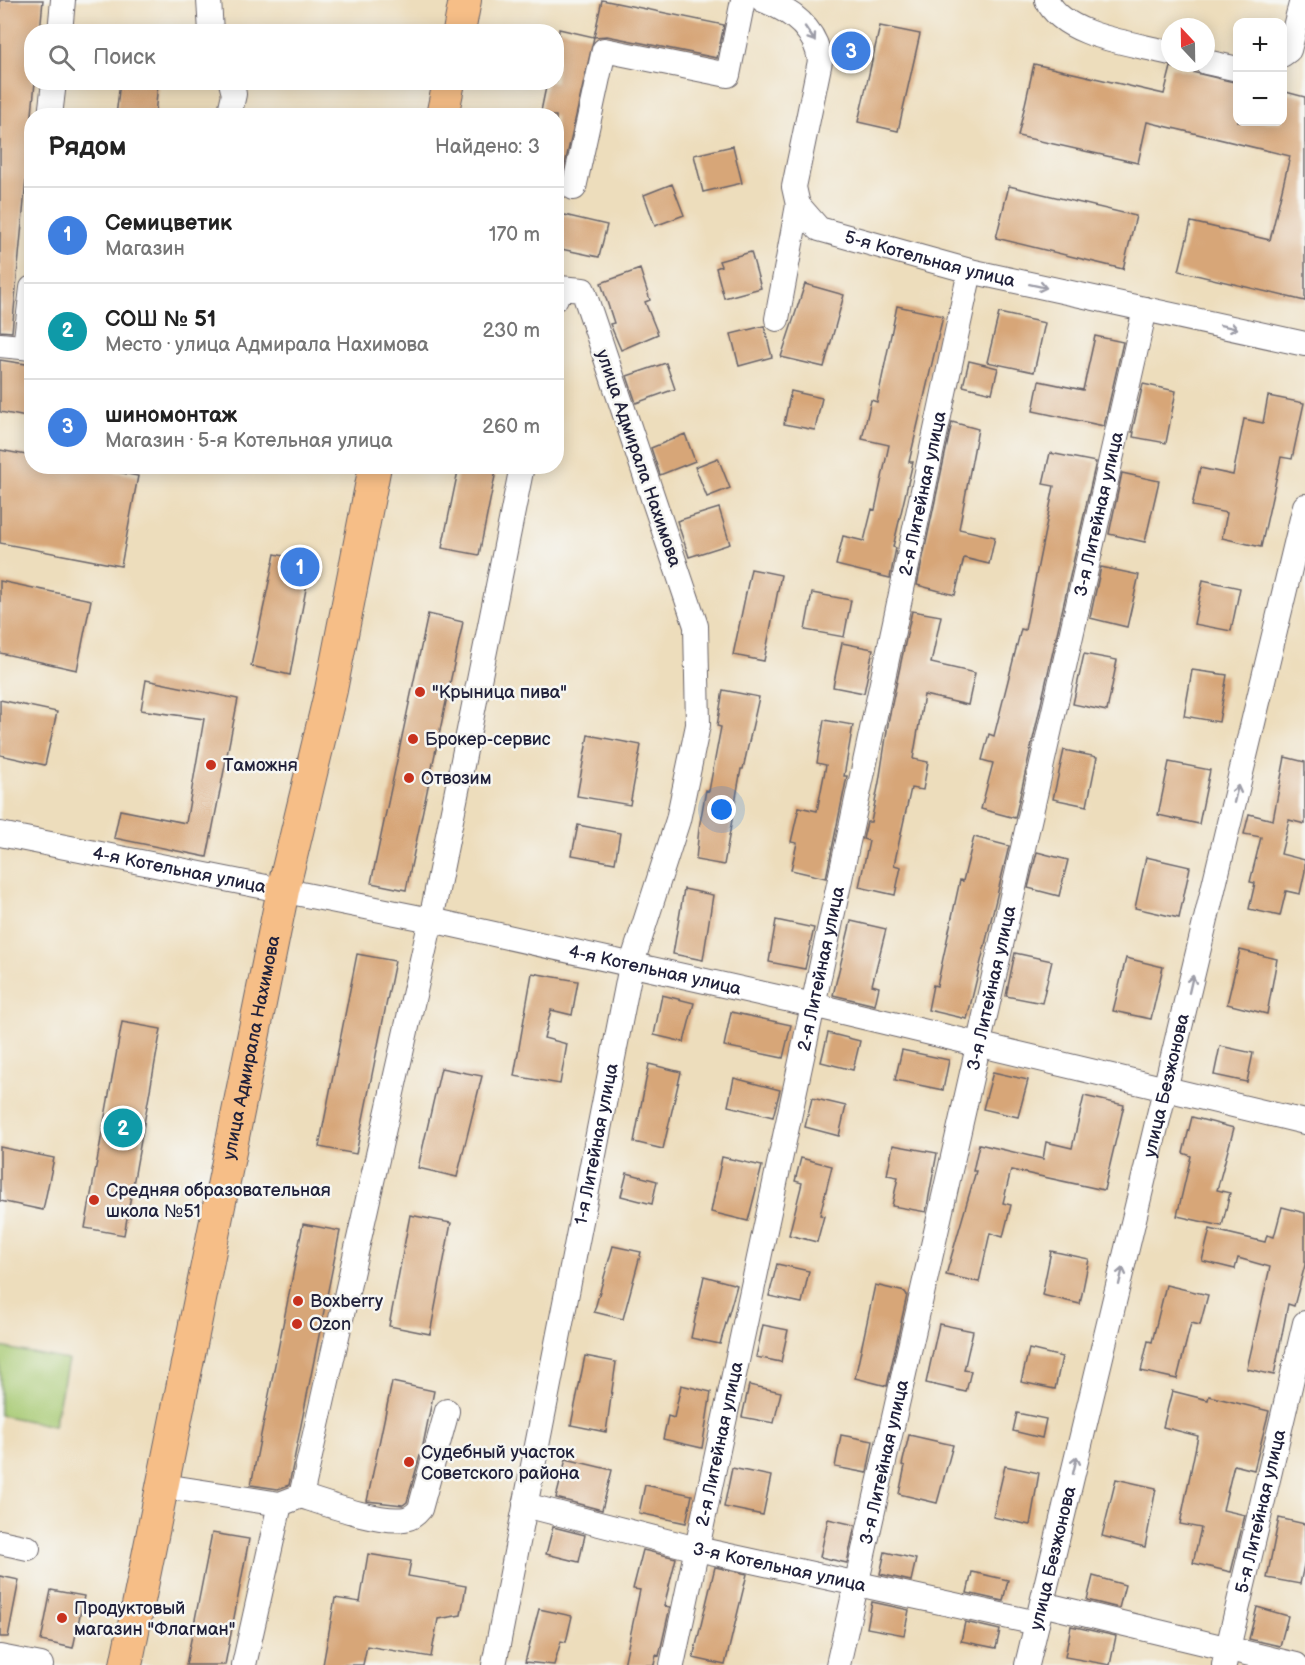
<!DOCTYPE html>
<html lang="ru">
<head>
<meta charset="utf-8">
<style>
  :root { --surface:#fff; --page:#f6f6f6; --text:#222; --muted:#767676; --line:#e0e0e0; --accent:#d93025 }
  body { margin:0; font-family:"Balsamiq Sans",sans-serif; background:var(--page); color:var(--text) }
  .controls { position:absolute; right:18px; top:18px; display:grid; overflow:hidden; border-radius:12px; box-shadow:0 3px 15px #0003 }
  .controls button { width:54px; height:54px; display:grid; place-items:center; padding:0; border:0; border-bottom:2px solid var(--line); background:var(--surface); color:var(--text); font:30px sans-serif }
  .compass { position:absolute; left:1161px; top:18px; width:54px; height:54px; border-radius:50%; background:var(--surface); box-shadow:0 3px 15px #0003; rotate:338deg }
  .you { position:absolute; left:722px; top:810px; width:21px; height:21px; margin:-15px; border:4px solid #fff; border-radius:50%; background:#1a73e8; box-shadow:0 0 0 9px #1a73e833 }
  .badge { display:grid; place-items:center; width:39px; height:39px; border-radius:50%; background:var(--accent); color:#fff; font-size:20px; font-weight:700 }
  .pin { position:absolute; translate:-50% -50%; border:3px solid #fff; box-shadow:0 2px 6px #0006 }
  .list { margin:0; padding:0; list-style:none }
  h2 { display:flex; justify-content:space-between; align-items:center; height:78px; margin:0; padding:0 24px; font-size:26px }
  h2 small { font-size:20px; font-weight:400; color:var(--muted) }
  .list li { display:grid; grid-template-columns:39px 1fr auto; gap:18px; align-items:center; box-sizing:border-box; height:96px; padding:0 24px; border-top:2px solid var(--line) }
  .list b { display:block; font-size:22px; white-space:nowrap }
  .list p { margin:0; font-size:20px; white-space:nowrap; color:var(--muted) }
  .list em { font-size:20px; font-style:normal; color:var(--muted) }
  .icon { flex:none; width:33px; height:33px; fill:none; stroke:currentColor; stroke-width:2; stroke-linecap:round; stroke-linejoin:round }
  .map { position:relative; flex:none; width:1305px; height:1665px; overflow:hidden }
  .search { position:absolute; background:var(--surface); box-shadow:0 3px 15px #0003; left:24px; top:24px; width:540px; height:66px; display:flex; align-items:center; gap:15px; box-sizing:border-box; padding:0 21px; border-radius:24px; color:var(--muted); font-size:22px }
  .panel { position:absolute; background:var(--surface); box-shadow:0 3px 15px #0003; left:24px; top:108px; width:540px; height:366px; border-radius:24px }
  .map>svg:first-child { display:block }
  .green { fill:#a7ca73; stroke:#647657; stroke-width:1.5 }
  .building { fill:#d7a678 }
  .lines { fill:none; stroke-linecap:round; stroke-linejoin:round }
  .minor-casing { stroke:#696368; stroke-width:26 }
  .major-casing { stroke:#696368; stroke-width:34 }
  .minor { stroke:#fff; stroke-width:24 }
  .major { stroke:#f6be87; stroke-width:32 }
  .oneway { stroke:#9c9ca7 }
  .poi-dot { fill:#c8321e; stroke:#f6f6f2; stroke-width:2 }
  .labels { text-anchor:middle; stroke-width:5; stroke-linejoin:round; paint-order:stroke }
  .street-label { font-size:18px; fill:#22223b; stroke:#f6f6f2 }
  .poi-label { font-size:18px; fill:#22223b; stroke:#f6f6f2; text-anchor:start }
</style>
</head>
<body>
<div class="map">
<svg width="1305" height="1665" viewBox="0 0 1305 1665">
  <rect width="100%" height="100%" fill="#f6f6f2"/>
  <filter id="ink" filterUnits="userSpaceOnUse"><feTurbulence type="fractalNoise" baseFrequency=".0167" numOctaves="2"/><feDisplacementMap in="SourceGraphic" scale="12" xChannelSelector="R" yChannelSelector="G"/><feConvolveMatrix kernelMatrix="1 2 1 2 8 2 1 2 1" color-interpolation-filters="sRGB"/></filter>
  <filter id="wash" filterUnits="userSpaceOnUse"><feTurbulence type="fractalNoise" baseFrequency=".008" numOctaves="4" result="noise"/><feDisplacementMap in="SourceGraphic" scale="24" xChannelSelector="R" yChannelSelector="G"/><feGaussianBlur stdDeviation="1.35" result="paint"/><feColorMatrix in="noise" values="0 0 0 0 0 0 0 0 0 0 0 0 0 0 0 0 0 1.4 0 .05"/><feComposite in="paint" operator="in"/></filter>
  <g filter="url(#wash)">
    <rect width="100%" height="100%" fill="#edddbc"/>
    <path class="green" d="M0,1347L68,1360L54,1426L0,1415Z"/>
    <g id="blocks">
      <path class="building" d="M0,0H43L40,32H32V82H35L12,332L0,331Z
        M602,0L724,25L717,58L607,36L594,37Z
        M880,26L920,34L898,131L858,122Z
        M559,29L594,37L563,173L556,172V116H540L547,82H556Z
        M1034,64L1164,94L1171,67L1238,83V122H1282V91L1305,97V301L1179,271L1191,222L1270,240L1290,156L1147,122L1138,163L1018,136Z
        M120,82H158L155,116H116Z
        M733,146L742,183L703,192L694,155Z
        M672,184L684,215L655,226L644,195Z
        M1009,186L1136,216L1123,269L996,238Z
        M556,213L607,225L599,257L556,248Z
        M751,252L761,288L724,298L716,268L721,266L719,261Z
        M640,269L650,300L645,302L658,334L621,350L610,324L614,323L601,283Z
        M805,284L844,295L824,367L781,357Z
        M897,306L943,316L909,462H913L893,547L896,548L890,578L836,565L843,536L864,541L872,509L875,510L889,445L862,439L871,400L877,402Z
        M999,313L1045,323L1034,372L987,362Z
        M764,326L772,357L739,366L731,334Z
        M1095,336L1123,342L1104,426L1033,411L1039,381L1083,390Z
        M0,360L32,365V418L0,412Z
        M969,361L998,368L992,393L963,386Z
        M666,363L675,389L636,403L627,376Z
        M1143,384L1176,391L1166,443L1133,437L1134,432H1132Z
        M791,391L822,398L815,430L784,424Z
        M1268,396L1304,403L1292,459L1281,457L1261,547L1222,538L1227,513L1192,506L1200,468L1233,475L1244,419L1263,423Z
        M952,422L978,429L959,529L995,537L989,564L964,558L955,595L917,585Z
        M685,434L695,461L660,475L651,448Z
        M0,450L32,456V466H87L138,476L121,566L0,543Z
        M1050,453L1096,462L1015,818L981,809L993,763L982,760L989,734L994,736L1021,629L1025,630L1054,486L1043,484Z
        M718,458L730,488L707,497L695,467Z
        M459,466H497L479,555L442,548Z
        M1122,473L1159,481L1145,542L1109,534Z
        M719,508L730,544L689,557L677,521Z
        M275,554L311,562L290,675L251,666Z
        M1101,567L1139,575L1127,627L1090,618Z
        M751,569L781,575L764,661L733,655Z
        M1203,580L1240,588L1231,631L1194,624Z
        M0,581L91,600L77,670L0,653Z
        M812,593L851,600L844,637L805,630Z
        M912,611L941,616L931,663L975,673L968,705L924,695L913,759L928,762L923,790L911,788L894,865L901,867L895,895L859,887L869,841L863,839L867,822H871L879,782L889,718Z
        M428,614L463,622L406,890L371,883Z
        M842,643L873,649L864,693L833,687Z
        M1084,654L1117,660L1107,711L1073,704Z
        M1192,670L1227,675L1219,722L1184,716Z
        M146,680L238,699L207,857L114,838L120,810L186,823L204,719L141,710Z
        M723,690L759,697L743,769H741L724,865L696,860L699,828L706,790L709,791L721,727L717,726Z
        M0,700L57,712L45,765L0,755Z
        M824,720L853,725L844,776H847L845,786L826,878L791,870L797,843L791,842L799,807L817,811L826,765L817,763Z
        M588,735L641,745L630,805L577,796Z
        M1064,750L1097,757L1087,806L1053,799Z
        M1285,757L1305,762V824L1289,820L1281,854L1305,860V871L1300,894L1286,891L1280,916L1249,909L1255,883L1250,882L1261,837L1244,834L1249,814L1273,820Z
        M1169,762L1210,770L1199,824L1158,815Z
        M578,825L620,833L615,863L572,855Z
        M974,837L1009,846L967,1019L928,1010L933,985L937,986L960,880L963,881Z
        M1037,852L1068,860L1059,896L1028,888Z
        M1146,857L1190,867L1179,918L1135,908Z
        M684,889L713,895L703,960L673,954Z
        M776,920L814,928L805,969L769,962Z
        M851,921L886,929L872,985L879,987L875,1005L833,995Z
        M1240,950L1277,959L1267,1014L1227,1004Z
        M1015,953L1052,961L1042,1003L1006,996Z
        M357,954L395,961L356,1154L319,1147Z
        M1126,958L1163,967L1151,1019L1113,1011Z
        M532,973L578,981L572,1015L551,1010L544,1038L567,1044L560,1084L514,1076Z
        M662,995L694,1003L684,1042L654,1035Z
        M731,1012L791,1025L783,1058L724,1046Z
        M122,1022L161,1029L124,1235L85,1228Z
        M828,1033L860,1041L853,1070L821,1062Z
        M1220,1046L1253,1053L1247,1082L1214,1075Z
        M902,1050L949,1060L943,1090L895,1080Z
        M649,1064L681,1072L663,1149L634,1142Z
        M441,1068L482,1076L457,1177L418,1168Z
        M993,1072L1028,1080L1018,1117L983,1109Z
        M734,1078L780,1090L773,1117L728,1106Z
        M1084,1096L1124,1105L1104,1190L1011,1170L1003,1203L1011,1205L1003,1237L990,1233L979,1282L946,1275L976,1171H973L979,1144L1043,1159L1046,1142L1072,1148Z
        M812,1098L846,1106L839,1136L805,1127Z
        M1192,1117L1234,1128L1217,1190L1230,1193L1222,1226L1177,1216L1191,1156L1183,1153Z
        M893,1145L937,1153L926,1212L892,1206L898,1177L887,1175Z
        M0,1147L54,1158L43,1210L0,1201Z
        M722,1157L762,1166L748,1221L711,1212Z
        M801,1158L832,1166L820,1215L824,1216L817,1242L789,1235L802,1183L795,1181Z
        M627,1173L657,1181L652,1204L621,1196Z
        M1282,1207L1305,1213V1265L1294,1306L1288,1304L1274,1375L1247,1369L1270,1267L1238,1258L1235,1269L1202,1261L1210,1229L1265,1242L1267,1235L1274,1237Z
        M410,1215L451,1223L430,1334L389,1326Z
        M303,1224L340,1231L289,1485L278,1489L251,1485Z
        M613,1246L641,1252L623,1319L594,1312Z
        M1051,1251L1089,1259L1080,1304L1042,1295Z
        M777,1264L809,1271L802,1303L769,1296Z
        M704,1276L737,1285L720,1344L691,1338Z
        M875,1285L905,1292L907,1295L887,1386L855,1378Z
        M1166,1285L1208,1295L1200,1325L1191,1323L1177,1379L1141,1371L1148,1341L1152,1342Z
        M939,1324L973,1331L964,1370L971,1371L966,1392L926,1383Z
        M763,1325L788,1330L781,1362L756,1357Z
        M1029,1349L1062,1357L1055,1389L1021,1382Z
        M585,1356L616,1362L606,1432L571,1425Z
        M392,1382L434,1391L423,1445L407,1502L403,1505L367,1501Z
        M681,1385L711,1392L702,1448L663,1439L668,1416L674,1418Z
        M749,1385L781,1392L774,1423L742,1417Z
        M1172,1391L1208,1400L1209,1396L1269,1411L1254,1470L1234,1465L1223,1510L1245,1515L1231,1572L1193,1563L1201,1528L1180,1524L1198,1436L1163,1427Z
        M1017,1413L1046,1419L1042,1438L1013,1431Z
        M841,1435L873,1441L867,1473L835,1467Z
        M909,1435L953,1445L937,1503L899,1494L905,1466L902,1465Z
        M566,1459L612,1470L602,1510L556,1498Z
        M1005,1466L1039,1473L1030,1525L993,1517Z
        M732,1468L771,1476L763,1515L724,1507Z
        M1116,1479L1156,1488L1145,1547L1102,1536Z
        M645,1485L692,1495L686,1523L639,1513Z
        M1279,1518L1305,1524V1561L1300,1584L1267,1578Z
        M828,1519L855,1525L847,1563L820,1557Z
        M553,1527L585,1535L579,1562L546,1554Z
        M212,1533L249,1539L225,1665H186Z
        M643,1550L676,1558L664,1606L670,1607L659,1656L656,1655L654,1665H624L640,1590L633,1589Z
        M885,1552L916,1559L911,1581L880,1574Z
        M368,1554L411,1561L408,1576L466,1586L461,1615L438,1619L431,1657L367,1646L363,1665H323L335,1598L360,1602Z
        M715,1567L747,1574L725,1665L693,1658Z
        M972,1572L1008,1580L1003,1601L967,1593Z
        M0,1576L19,1580L8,1637H0Z
        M1093,1576L1125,1585L1119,1608L1087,1600Z
        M51,1590L84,1596L73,1648L41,1641Z
        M872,1602L909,1610L904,1635L867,1628Z
        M1257,1607L1288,1616L1280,1646L1249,1639Z
        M539,1609L572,1616L566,1642L561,1641L554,1665L525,1662Z
        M965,1622L1000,1630L996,1648L961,1641Z
        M1071,1626L1116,1636L1110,1665L1065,1657Z"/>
    </g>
  </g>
  <g filter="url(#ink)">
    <use href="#blocks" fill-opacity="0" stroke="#696368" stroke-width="1.5"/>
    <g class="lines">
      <g class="minor-casing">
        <g id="minor">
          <path d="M209,0L211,32"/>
          <path id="s1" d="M763,0C792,11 816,29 820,61L794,187L798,205L819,229L970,271L1305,344"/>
          <path d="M1047,0C1064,37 1134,43 1170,53"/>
          <path d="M60,32L63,0"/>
          <path d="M1282,55L1289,50L1302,0"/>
          <path d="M1206,62L1238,69"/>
          <path d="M50,116L54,82"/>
          <path d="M229,116L234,94L231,82"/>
          <path d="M574,188L604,50L728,75L743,0"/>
          <path d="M777,319L798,205"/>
          <path d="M0,345L32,348"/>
          <path d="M25,347L32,288"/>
          <path id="s2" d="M0,834L431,920L813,1005L1305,1122"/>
          <path d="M164,1486L280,1504L301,1496L431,920L522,466"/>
          <path d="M301,1496C326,1504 380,1523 405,1519C412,1518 416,1514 420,1509L447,1411"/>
          <path id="s3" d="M525,1505L697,1549L1037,1623"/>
          <path d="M0,1542L28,1548"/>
          <path d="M1042,1604L1296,1665"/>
          <path d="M0,1657L41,1665"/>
          <path d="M244,1665L280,1504"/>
          <path id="s4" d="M494,1665L631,966L678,820L698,725L696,626L583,290L559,288L556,298"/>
          <path id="s5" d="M672,1665L970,271"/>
          <path id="s6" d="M838,1665L1145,309"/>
          <path id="s7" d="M1027,1665L1305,506"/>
          <path id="s8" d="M1224,1665L1305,1323"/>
        </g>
      </g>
      <g class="major-casing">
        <g id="major">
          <path d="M459,32L465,0"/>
          <path d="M442,116L449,82"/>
          <path id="s9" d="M126,1665L283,890L331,690L375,466"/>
        </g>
      </g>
      <use href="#minor" class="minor"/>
      <use href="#major" class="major"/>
    </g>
    <defs><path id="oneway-shaft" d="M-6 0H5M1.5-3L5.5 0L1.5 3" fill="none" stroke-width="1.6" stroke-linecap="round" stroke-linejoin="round" transform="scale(1.5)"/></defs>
    <g class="oneway">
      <use href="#oneway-shaft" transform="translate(810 34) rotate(56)"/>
      <use href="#oneway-shaft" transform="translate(1038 286) rotate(12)"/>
      <use href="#oneway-shaft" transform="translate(1229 327) rotate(12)"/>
      <use href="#oneway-shaft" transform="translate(1236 794) rotate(-77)"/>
      <use href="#oneway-shaft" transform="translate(1191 984) rotate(-77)"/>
      <use href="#oneway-shaft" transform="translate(1121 1276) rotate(-77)"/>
      <use href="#oneway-shaft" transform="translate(1075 1465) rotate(-77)"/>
    </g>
  </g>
  <g class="poi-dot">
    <circle cx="420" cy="692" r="6"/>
    <circle cx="413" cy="739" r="6"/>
    <circle cx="211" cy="765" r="6"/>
    <circle cx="409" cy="778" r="6"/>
    <circle cx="94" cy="1200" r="6"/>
    <circle cx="298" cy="1301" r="6"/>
    <circle cx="297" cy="1324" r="6"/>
    <circle cx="409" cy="1462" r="6"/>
    <circle cx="62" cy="1618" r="6"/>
  </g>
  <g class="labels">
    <g class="street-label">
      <text dy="6" stroke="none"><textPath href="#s1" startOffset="382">5-я Котельная улица</textPath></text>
      <text transform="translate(639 458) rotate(71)" y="6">улица Адмирала Нахимова</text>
      <text dy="6" stroke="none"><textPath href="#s5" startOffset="1198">2-я Литейная улица</textPath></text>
      <text dy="6" stroke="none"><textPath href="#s6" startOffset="1180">3-я Литейная улица</textPath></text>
      <text dy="6" stroke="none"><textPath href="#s2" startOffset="183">4-я Котельная улица</textPath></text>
      <text dy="6" stroke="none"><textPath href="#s5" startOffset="712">2-я Литейная улица</textPath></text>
      <text dy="6" stroke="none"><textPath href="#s2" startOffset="669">4-я Котельная улица</textPath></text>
      <text dy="6" stroke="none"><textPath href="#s6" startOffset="694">3-я Литейная улица</textPath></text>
      <text dy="6" stroke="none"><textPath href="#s9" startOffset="630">улица Адмирала Нахимова</textPath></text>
      <text dy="6" stroke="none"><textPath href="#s7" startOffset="596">улица Безжонова</textPath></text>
      <text dy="6" stroke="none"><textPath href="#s4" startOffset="531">1-я Литейная улица</textPath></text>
      <text dy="6" stroke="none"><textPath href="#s5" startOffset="226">2-я Литейная улица</textPath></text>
      <text dy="6" stroke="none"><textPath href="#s6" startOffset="208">3-я Литейная улица</textPath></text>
      <text dy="6" stroke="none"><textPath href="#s8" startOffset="158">5-я Литейная улица</textPath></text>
      <text dy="6" stroke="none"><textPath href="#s7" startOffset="110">улица Безжонова</textPath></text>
      <text dy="6" stroke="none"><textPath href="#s3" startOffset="262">3-я Котельная улица</textPath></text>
    </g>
    <g class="poi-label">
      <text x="432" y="698">"Крыница пива"</text>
      <text x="425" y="745">Брокер-сервис</text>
      <text x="223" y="771">Таможня</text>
      <text x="421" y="784">Отвозим</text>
      <text x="106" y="1196">Средняя образовательная<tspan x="106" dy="21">школа №51</tspan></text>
      <text x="310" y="1307">Boxberry</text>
      <text x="309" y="1330">Ozon</text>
      <text x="421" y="1458">Судебный участок<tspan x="421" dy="21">Советского района</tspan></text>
      <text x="74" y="1614">Продуктовый<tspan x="74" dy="21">магазин "Флагман"</tspan></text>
    </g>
  </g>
</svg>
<div class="controls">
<button>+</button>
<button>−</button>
</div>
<svg class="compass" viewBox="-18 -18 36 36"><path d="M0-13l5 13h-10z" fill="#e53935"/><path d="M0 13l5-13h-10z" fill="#767676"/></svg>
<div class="you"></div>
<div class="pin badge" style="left:300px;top:567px;background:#3f7fe0">1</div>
<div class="pin badge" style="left:123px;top:1128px;background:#0f9aa8">2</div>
<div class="pin badge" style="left:851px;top:51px;background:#3f7fe0">3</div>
<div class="search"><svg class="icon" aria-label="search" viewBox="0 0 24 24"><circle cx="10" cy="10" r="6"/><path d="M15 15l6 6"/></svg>Поиск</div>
<section class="panel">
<h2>Рядом<small>Найдено: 3</small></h2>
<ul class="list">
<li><span class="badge" style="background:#3f7fe0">1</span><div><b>Семицветик</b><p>Магазин</p></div><em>170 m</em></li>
<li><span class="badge" style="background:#0f9aa8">2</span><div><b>СОШ № 51</b><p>Место · улица Адмирала Нахимова</p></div><em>230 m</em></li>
<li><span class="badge" style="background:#3f7fe0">3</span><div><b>шиномонтаж</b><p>Магазин · 5-я Котельная улица</p></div><em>260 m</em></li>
</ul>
</section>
</div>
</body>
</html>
